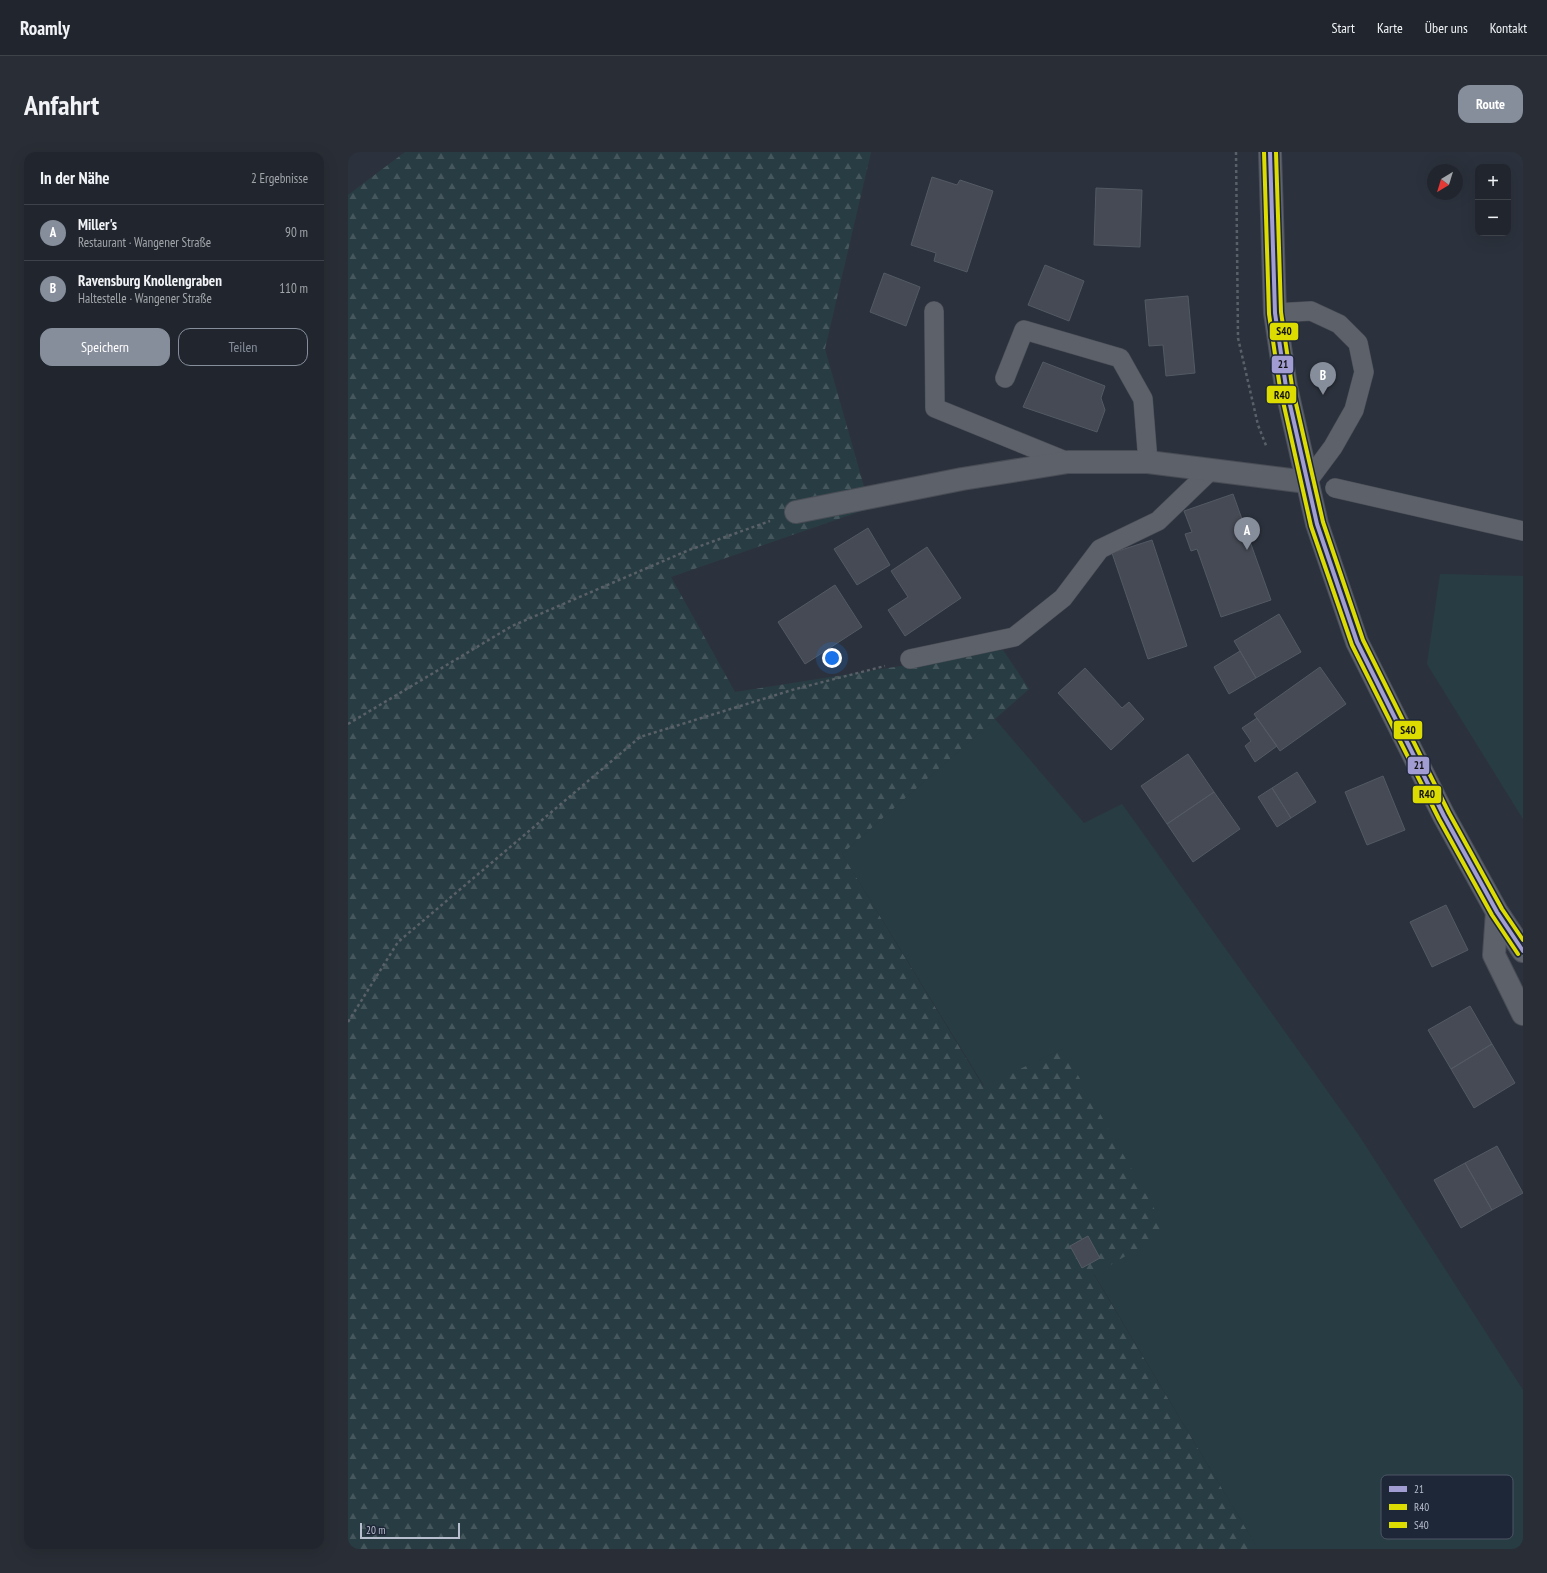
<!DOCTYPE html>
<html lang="de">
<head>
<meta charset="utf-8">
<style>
  :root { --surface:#21262e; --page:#292e36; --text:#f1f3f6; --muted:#a2a5aa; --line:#3e434a; --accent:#868d9b }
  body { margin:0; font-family:"PT Sans Narrow",sans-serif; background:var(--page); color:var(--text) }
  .controls { position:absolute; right:12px; top:12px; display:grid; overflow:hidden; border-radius:8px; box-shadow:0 4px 16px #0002 }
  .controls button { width:36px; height:36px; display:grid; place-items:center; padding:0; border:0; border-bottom:1px solid var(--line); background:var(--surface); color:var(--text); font:20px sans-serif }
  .compass { position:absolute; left:1079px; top:12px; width:36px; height:36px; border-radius:50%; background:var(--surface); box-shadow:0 4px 16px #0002; rotate:218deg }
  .scale { position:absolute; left:12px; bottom:10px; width:100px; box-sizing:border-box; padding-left:4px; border:2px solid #b7becd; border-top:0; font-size:11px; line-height:14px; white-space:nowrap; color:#b7becd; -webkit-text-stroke:3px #1e2738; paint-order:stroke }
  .you { position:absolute; left:484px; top:506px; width:14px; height:14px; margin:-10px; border:3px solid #fff; border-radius:50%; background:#1a73e8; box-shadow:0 0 0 6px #1a73e833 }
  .badge { display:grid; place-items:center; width:26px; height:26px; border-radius:50%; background:var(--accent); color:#fff; font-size:13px; font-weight:700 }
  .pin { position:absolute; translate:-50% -33px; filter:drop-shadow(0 1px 2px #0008) }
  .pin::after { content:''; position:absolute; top:21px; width:14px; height:12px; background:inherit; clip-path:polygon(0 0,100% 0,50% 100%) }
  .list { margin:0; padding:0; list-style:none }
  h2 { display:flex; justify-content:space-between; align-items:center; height:52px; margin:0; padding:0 16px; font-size:17px }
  h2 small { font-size:13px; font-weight:400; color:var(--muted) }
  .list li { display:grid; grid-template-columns:26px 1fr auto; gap:12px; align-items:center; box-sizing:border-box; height:56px; padding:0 16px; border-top:1px solid var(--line) }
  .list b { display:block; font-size:15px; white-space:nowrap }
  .list p { margin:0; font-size:13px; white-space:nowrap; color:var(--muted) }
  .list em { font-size:13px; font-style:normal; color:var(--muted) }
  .actions { display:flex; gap:8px; padding:12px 16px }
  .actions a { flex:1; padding:9px 0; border:1px solid var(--accent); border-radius:12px; text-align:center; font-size:14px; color:var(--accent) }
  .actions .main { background:var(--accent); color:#fff }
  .map { position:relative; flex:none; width:1175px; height:1397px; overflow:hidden; border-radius:12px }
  header { display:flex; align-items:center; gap:24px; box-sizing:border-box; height:56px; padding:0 20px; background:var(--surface); border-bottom:1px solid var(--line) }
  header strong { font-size:19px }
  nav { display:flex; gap:22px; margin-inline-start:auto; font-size:14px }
  .intro { display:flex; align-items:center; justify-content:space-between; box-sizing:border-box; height:96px; padding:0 24px }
  h1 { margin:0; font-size:28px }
  .button { padding:10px 18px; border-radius:12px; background:var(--accent); color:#fff; font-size:14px; font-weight:700 }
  main { display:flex; gap:24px; padding:0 24px }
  aside { flex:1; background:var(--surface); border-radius:12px; box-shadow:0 4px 16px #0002 }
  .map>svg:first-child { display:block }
  .green { fill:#283d43 }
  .forest { fill:url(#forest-firs) }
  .building { fill:#454a54; stroke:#545a64 }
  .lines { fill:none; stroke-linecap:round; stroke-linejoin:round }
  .service-casing { stroke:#494d55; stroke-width:20 }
  .minor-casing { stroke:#494d55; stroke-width:24 }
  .primary-casing { stroke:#4a4f59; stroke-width:24 }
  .path { stroke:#5a6067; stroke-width:2.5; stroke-dasharray:3 3; stroke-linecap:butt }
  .service { stroke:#5d616a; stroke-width:19 }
  .minor { stroke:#5d616a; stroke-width:22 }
  .primary { stroke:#5f636c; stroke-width:22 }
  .bus-1-casing { stroke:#1e2738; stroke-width:7 }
  .bus-2-casing { stroke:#1e2738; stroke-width:7 }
  .bus-3-casing { stroke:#1e2738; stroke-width:7 }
  .bus-1 { stroke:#a19cd2; stroke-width:4 }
  .bus-2 { stroke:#dcdc00; stroke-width:4 }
  .bus-3 { stroke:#dcdc00; stroke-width:4 }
  .key { fill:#1e2738; stroke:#4c5465; stroke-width:1 }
  .key-label { font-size:11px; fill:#b7becd }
  .line-badge { stroke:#1e2738; stroke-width:1.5 }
  .pale-badge-label { font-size:11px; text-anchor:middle; font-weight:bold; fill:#111 }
</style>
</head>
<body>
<header>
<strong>Roamly</strong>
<nav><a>Start</a><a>Karte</a><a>Über uns</a><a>Kontakt</a></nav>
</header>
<div class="intro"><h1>Anfahrt</h1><a class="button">Route</a></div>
<main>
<aside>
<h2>In der Nähe<small>2 Ergebnisse</small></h2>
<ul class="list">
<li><span class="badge">A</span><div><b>Miller's</b><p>Restaurant · Wangener Straße</p></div><em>90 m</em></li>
<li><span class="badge">B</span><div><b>Ravensburg Knollengraben</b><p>Haltestelle · Wangener Straße</p></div><em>110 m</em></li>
</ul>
<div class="actions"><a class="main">Speichern</a><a>Teilen</a></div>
</aside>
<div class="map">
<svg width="1175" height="1397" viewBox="0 0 1175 1397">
  <defs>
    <pattern id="forest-firs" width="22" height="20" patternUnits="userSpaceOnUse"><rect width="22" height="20" fill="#283d43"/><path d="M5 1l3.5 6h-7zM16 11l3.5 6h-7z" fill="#45575d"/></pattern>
  </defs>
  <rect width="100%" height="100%" fill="#2c323d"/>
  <path class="green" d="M1092,422L1175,424V667L1079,512Z
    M647,567L736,671L774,652L1010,982L1175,1238V1397H910L746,1122L715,897L636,934L494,702Z"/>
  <path class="forest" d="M57,0H523L477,197L522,356L323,425L387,540L655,498L681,537L494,702L635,934L715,897L819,1079L746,1123L910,1397H0V43Z"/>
  <path class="building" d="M584,25L609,33L612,28L645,39L619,120L586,109L588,101L563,93Z
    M748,36L794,38L792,95L746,93Z
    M697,113L736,129L721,169L680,153Z
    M536,121L572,135L558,174L522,160Z
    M840,144L847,221L818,224L815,193L801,194L797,148Z
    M695,210L757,234L753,246L757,258L749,280L675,255Z
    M885,342L923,448L873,465L849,397L843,399L837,382L844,380L836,359Z
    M520,376L542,413L509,433L486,397Z
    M804,388L839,494L800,507L764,401Z
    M579,395L613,446L557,484L540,458L560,445L543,419Z
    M487,433L514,475L457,512L430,470Z
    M931,462L953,500L908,526L886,489Z
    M892,499L908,526L881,542L866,515Z
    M972,515L998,552L932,599L906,562Z
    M737,516L774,556L781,550L796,567L763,598L710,541Z
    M909,566L929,594L907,610L897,594L903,589L894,576Z
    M840,602L866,640L819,672L793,634Z
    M949,620L968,650L943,666L924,636Z
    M1035,624L1057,678L1019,693L997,640Z
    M924,636L943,666L929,675L910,645Z
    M866,640L892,677L845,710L819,672Z
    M1098,753L1120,798L1084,815L1062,770Z
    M1122,854L1144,892L1103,917L1080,878Z
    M1144,892L1167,931L1126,956L1103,917Z
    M1149,994L1175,1041L1144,1058L1117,1011Z
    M1117,1011L1144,1058L1113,1076L1086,1028Z
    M740,1084L752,1106L734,1116L722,1094Z"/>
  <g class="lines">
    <g class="service-casing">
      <path id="service" d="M586,159L587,256L720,310
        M927,161L963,159L991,172L1010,191L1016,220L1006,258L985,295L959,330
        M657,226L676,178L772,206L795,247L800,310
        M987,336L1175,379
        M562,507L666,485L715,446L752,397L810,369L862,319"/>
    </g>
    <g class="minor-casing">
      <path id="minor" d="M448,360L614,327L720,310H800L959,330
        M1149,760L1146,803L1175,862"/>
    </g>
    <g class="primary-casing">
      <path id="primary" d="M922,0L927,161L938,235L969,372L1009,490L1096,664L1149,760L1175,799"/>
    </g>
    <path class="path" d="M888,0L890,186L910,273L919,296
      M0,572L164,474L341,398L422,369
      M0,870L50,790L292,585L444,538L537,514"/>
    <use href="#service" class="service"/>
    <use href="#minor" class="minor"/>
    <use href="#primary" class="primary"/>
    <g class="bus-1-casing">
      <path id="bus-1" d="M922,0L927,161L938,235L969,372L1009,490L1096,664L1149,760L1175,799"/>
    </g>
    <g class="bus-2-casing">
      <path id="bus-2" d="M916,0L921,162L932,236L963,374L1004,493L1091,667L1144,763L1170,802"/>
    </g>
    <g class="bus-3-casing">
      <path id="bus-3" d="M928,0L933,160L944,234L975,370L1015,488L1101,661L1154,757L1175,788"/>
    </g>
    <use href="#bus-1" class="bus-1"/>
    <use href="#bus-2" class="bus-2"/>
    <use href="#bus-3" class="bus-3"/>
  </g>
  <rect x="1033" y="1323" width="132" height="64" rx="6" class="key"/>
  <rect x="1041" y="1334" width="18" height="6" fill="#a19cd2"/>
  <rect x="1041" y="1352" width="18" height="6" fill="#dcdc00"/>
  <rect x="1041" y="1370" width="18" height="6" fill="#dcdc00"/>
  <g class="key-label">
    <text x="1066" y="1341">21</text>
    <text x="1066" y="1359">R40</text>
    <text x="1066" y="1377">S40</text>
  </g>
  <g class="line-badge">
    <rect x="921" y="170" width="30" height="19" rx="4" fill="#dcdc00"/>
    <rect x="923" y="203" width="23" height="19" rx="4" fill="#a19cd2"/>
    <rect x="918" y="233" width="31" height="19" rx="4" fill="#dcdc00"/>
    <rect x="1045" y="568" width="30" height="20" rx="4" fill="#dcdc00"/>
    <rect x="1059" y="604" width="23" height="19" rx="4" fill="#a19cd2"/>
    <rect x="1064" y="633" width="30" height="19" rx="4" fill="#dcdc00"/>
  </g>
  <g class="pale-badge-label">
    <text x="936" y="183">S40</text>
    <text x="935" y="216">21</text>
    <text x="934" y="247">R40</text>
    <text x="1060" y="582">S40</text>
    <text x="1071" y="617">21</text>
    <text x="1079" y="646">R40</text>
  </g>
</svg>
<div class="controls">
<button>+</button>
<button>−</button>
</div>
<svg class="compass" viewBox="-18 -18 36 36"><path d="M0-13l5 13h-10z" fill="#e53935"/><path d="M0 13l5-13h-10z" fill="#a2a5aa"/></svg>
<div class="scale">20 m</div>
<div class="you"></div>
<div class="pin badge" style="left:899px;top:398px">A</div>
<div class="pin badge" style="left:975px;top:243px">B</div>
</div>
</main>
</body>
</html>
